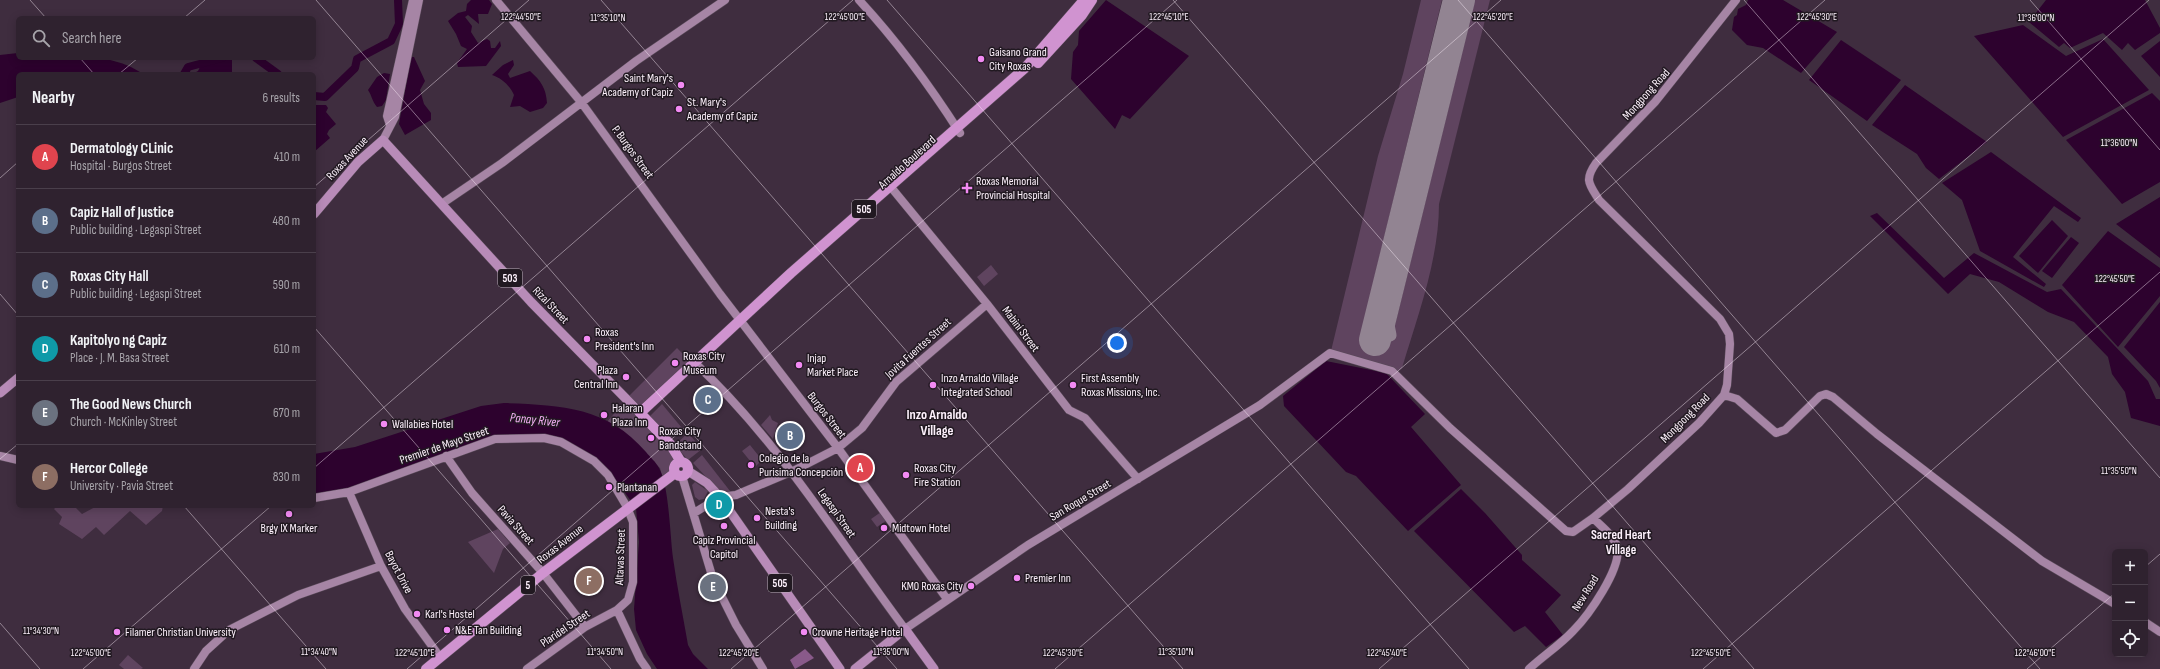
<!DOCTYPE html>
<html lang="en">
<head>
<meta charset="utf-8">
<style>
  :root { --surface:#2f222f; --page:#372a37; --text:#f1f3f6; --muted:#a7a4aa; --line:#4a3f4b; --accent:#f28af3 }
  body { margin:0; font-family:"Sofia Sans Condensed",sans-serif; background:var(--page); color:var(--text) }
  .controls { position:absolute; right:12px; bottom:12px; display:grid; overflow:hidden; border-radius:6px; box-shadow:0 2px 10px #0003 }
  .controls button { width:36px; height:36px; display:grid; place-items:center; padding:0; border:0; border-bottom:1px solid var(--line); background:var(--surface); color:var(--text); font:20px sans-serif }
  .you { position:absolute; left:1117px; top:343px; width:14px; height:14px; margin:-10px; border:3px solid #fff; border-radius:50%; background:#1a73e8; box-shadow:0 0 0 6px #1a73e833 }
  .badge { display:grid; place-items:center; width:26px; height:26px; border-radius:50%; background:var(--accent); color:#fff; font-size:13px; font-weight:700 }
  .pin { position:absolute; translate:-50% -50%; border:2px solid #fff; box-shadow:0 1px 4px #0006 }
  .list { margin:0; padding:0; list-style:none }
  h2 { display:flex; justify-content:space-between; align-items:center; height:52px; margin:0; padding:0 16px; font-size:17px }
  h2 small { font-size:13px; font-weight:400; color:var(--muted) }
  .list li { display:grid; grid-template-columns:26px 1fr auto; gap:12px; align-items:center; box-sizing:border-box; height:64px; padding:0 16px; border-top:1px solid var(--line) }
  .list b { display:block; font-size:15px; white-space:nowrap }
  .list p { margin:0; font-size:13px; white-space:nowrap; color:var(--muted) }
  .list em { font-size:13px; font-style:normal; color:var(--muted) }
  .icon { flex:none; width:22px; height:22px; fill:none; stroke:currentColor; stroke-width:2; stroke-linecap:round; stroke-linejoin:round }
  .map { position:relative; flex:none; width:2160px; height:669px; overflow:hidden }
  .search { position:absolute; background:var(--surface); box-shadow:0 2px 10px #0003; left:16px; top:16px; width:300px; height:44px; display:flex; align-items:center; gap:10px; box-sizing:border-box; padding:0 14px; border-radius:6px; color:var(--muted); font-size:15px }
  .panel { position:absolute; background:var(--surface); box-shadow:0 2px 10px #0003; left:16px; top:72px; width:300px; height:436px; border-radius:6px }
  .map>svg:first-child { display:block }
  .green { fill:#5f445f }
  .forest { fill:#895a8a }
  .water { fill:#2d022e }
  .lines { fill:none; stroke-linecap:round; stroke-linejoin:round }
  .river { stroke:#2d022e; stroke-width:8 }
  .taxiway { stroke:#928492; stroke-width:13 }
  .runway { stroke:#928492; stroke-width:32 }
  .secondary-casing { stroke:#594a59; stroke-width:9 }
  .primary-casing { stroke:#594a59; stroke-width:10 }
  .highway-casing { stroke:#594a59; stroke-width:11 }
  .secondary { stroke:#a685a5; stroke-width:8 }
  .primary { stroke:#b88bb8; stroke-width:9 }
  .highway { stroke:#d093d0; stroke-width:10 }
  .ticks { fill:none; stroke:#fcf0fb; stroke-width:1; stroke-opacity:0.45 }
  .poi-dot { fill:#f28af3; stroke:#211921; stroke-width:1.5 }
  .labels { text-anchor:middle; stroke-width:3; stroke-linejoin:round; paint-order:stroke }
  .shield { fill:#211921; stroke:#bab0ba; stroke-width:1 }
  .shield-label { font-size:11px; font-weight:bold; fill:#fcf0fb }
  .poi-label { font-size:12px; fill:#fcf0fb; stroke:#211921; text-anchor:start }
  .street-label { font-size:12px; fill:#fcf0fb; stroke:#211921 }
  .water-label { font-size:13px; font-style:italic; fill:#f7b1f8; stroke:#211921 }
  .neighbourhood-label { font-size:13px; font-weight:bold; fill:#fcf0fb; stroke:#211921 }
  .quarter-label { font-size:14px; font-weight:bold; fill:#fcf0fb; stroke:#211921 }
  .ticks-label { font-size:10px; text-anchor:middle; fill:#fcf0fb; stroke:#211921; stroke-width:3; stroke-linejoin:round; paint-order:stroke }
</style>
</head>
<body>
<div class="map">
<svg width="2160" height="669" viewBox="0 0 2160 669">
  <rect width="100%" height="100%" fill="#3f2d3f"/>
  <path class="green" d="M1421,0H1442L1360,337L1390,345L1475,0H1490L1439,204C1439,259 1418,315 1402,368L1398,371L1392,367L1331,351L1378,156L1403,74Z
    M991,265L998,274L984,286L977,277Z
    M677,348L691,362L642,408L629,396Z
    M624,402L670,447L676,461L671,470L662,476L660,468L607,422Z
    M662,404L682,428L669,439L649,417Z
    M770,415L772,420L778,423L773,439L761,425Z
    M688,433L702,449L688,460L675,445Z
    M750,445L762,460L755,467L742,451Z
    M702,455L730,491L723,495L693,463Z
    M695,482L708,491L704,499L699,500L695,497L692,485Z
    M57,506H74L82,514L97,506H163L162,511L146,525L130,511L104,535L96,527L82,539L59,524L62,517L54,509Z
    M881,512L887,520L877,527L871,519Z
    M498,529L510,543L503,549L494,573L468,542Z
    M128,655L143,668L141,669H124L119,665Z"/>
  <path class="forest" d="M805,649L814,658L795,669L790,660Z"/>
  <path class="water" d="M471,0H489L492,4L488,14H478L479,24L468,15L465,17L472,26L471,32L478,43L487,39L490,41L491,48H495L500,41L501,46L486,66L458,67L457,63L467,49L461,46L456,34L448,21L458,13L466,11L467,4Z
    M1106,0L1189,56L1130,119L1122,115L1115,129L1071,79L1073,52L1078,45L1079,31Z
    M1748,0H1783L1837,32L1801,73L1763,48L1747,45L1732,30L1734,17L1737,15L1738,9L1746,5Z
    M2046,0H2145L2160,28V33L2135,50L2128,43L2122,50L2103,33L2070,48L2064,43L2059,47L2029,22Z
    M2023,25L2066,56L2103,39L2149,90L2063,137L1974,36Z
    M1841,40L1901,80L1867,121L1809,80Z
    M2160,41V77L2141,56Z
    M18,53V58C58,58 108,49 143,74H18V97L0,103V55Z
    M411,57H414L425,81L420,90L424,104L431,113V120L405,135L399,124Z
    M221,58H232V74H192L198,71L202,63Z
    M513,60L514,65L508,74L510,78L530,71C541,81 546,88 547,103L543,108L530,112L520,106L510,107L514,95C510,86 502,78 492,75L503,65Z
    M384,73L390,74L386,100L382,106L377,107C372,101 372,96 368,90L377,77Z
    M1905,85L1987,142L1939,179L1926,168L1917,154L1872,125Z
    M2152,93L2160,101V182L2122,204L2066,140Z
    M314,105H326L328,108L326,112L336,124L329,130L327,134L330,138L314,152Z
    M1991,152L2081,218L2078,222L2054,206L2013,257L2046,284L2044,287L1980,251L1962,200L1942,183Z
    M2160,197V258L2116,224Z
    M1877,213L1944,278L1974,253L2047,292L2061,289L2148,381L2156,399H2160V426L2131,418L2125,392L2112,374L2108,357L2074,322L2048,312L1999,282L1970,274L1948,294L1870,216Z
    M2052,220L2068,236L2038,273L2019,256Z
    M2108,231L2160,268V296L2118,347L2062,285Z
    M2071,237L2079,243L2052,278L2042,271Z
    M2160,302V388L2156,381L2124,347Z
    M1326,361L1386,373L1425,414L1411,427L1461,485L1408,531L1356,476L1346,472L1284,406L1283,396Z
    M504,403C559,405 607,406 646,452C650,457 656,462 659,468C669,485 670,536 673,558C677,587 683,616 688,645L693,654L708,669H657L647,654L636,630L634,609L639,542L636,508L610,472L597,459L577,447L555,437L498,436L339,491L314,496V454L355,447L481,406Z
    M1461,489L1485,513L1522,555V560L1561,595L1545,612L1563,635L1546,647L1525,626L1514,632L1414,531Z"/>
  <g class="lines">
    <path class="river" d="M256,58L278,74
      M184,74L188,67L222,58
      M314,96L325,97L355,68L357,59L391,41L399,24L398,0"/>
    <path class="taxiway" d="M1373,321C1373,331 1380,339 1390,335L1384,304"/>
    <path class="runway" d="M1375,340L1459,0"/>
    <g class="secondary-casing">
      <path id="secondary" d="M496,0L581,102L720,294L838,448L947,599
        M859,0C897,41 930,86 960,133
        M390,125L387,116L413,0
        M383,140L395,117L419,0
        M890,186L987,304L1069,410L1085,418L1138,479
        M443,203L502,163L636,61L725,0
        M694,362C778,440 837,538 905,629L1028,545L1260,405L1330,353L1392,371L1450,428L1566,531L1573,532L1593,518L1628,489L1699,423L1724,395L1727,385L1730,344L1729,334L1720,319L1599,200C1589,184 1584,180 1596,163L1655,102L1736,0
        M1724,395L1737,399L1776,433L1785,430L1820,396L1826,394L1833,397L1877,434L2042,561L2115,604
        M0,456L18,460
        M446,456L472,493L543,573L585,627
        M682,476L713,579L736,625L763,669
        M349,492L381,566L405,609L440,657
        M314,498L349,492L495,439L544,438L561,442L594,461L608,475L627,507L633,522V582L628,600L617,610L585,627L527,669
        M694,513L720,497L736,495L793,471L838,448L862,428L896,382L987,304
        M617,610L640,659L647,669
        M2145,622L2160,632
        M194,669L206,651L229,630L298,595L381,566
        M1529,669C1543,656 1560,645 1573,631C1588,616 1623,567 1617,546C1613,535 1601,526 1593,518"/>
    </g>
    <g class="primary-casing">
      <path id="primary" d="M314,214L358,162L383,140L531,302L640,413
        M0,393L18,378
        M688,471L707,483L720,497L840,669
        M855,669L905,629L934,669"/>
    </g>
    <g class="highway-casing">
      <path id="highway" d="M1038,63L1082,15L1092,0
        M681,462L670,444L640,413L791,273L1025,68L1084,0
        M674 469a7 7 0 1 1 14 0a7 7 0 1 1-14 0Z
        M426,669L543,573L675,473"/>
    </g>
    <use href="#secondary" class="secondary"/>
    <use href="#primary" class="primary"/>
    <use href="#highway" class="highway"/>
  </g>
  <path class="ticks" d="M30,0L46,18M316,0L897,669M601,0L1183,669M887,0L1469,669M1173,0L1754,669M1458,0L2040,669M1744,0L2160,478M2030,0L2160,150M184,18L205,0M80,58L94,74M119,74L138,58M0,178L18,162M314,187L529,0M0,294L18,315M314,327L611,669M0,459L18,444M314,468L853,0M184,506L326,669M2145,567L2160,554M0,623L40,669M83,669L271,506M407,669L1177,0M731,669L1501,0M1055,669L1825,0M1379,669L2149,0M1703,669L2160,272M2027,669L2115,593"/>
  <g class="poi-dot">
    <circle cx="981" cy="59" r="4"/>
    <circle cx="681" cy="85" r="4"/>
    <circle cx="679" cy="109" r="4"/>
    <path d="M965 182h4v4h4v4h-4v4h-4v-4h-4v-4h4z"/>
    <circle cx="587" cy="339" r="4"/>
    <circle cx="675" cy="363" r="4"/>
    <circle cx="799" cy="365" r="4"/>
    <circle cx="626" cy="377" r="4"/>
    <circle cx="933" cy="385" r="4"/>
    <circle cx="1073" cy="385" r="4"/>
    <circle cx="604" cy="415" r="4"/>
    <circle cx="384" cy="424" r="4"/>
    <circle cx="651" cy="438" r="4"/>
    <circle cx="751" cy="465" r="4"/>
    <circle cx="906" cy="475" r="4"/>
    <circle cx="609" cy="487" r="4"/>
    <circle cx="289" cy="514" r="4"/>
    <circle cx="757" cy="518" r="4"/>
    <circle cx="724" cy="526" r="4"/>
    <circle cx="884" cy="528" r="4"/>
    <circle cx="1017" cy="578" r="4"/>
    <circle cx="971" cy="586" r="4"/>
    <circle cx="417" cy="614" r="4"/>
    <circle cx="447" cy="630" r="4"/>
    <circle cx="117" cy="632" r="4"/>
    <circle cx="804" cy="632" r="4"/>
  </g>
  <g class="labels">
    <g class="shield">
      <rect x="852" y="200" width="24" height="18" rx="3"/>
      <rect x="498" y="269" width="24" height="18" rx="3"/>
      <rect x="768" y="574" width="24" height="18" rx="3"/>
      <rect x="521" y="576" width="14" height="18" rx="3"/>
    </g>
    <g class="shield-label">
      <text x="864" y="213">505</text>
      <text x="510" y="282">503</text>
      <text x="780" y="587">505</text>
      <text x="528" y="589">5</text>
    </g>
    <g class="poi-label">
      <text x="989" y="56">Gaisano Grand<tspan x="989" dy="14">City Roxas</tspan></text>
      <text x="673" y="82" text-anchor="end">Saint Mary's<tspan x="673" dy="14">Academy of Capiz</tspan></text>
      <text x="687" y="106">St. Mary's<tspan x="687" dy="14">Academy of Capiz</tspan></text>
      <text x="976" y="185">Roxas Memorial<tspan x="976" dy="14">Provincial Hospital</tspan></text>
      <text x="595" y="336">Roxas<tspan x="595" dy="14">President's Inn</tspan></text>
      <text x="683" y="360">Roxas City<tspan x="683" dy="14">Museum</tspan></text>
      <text x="807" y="362">Injap<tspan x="807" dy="14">Market Place</tspan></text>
      <text x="618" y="374" text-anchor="end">Plaza<tspan x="618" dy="14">Central Inn</tspan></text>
      <text x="941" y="382">Inzo Arnaldo Village<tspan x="941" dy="14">Integrated School</tspan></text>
      <text x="1081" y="382">First Assembly<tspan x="1081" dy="14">Roxas Missions, Inc.</tspan></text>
      <text x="612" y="412">Halaran<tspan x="612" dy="14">Plaza Inn</tspan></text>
      <text x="392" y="428">Wallabies Hotel</text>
      <text x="659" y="435">Roxas City<tspan x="659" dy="14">Bandstand</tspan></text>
      <text x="759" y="462">Colegio de la<tspan x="759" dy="14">Purisima Concepción</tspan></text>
      <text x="914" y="472">Roxas City<tspan x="914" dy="14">Fire Station</tspan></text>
      <text x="617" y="491">Plantanan</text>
      <text x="765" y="515">Nesta's<tspan x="765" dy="14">Building</tspan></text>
      <text x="289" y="532" text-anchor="middle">Brgy IX Marker</text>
      <text x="892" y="532">Midtown Hotel</text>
      <text x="724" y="544" text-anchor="middle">Capiz Provincial<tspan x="724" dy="14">Capitol</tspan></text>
      <text x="1025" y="582">Premier Inn</text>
      <text x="963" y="590" text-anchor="end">KM0 Roxas City</text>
      <text x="425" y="618">Karl's Hostel</text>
      <text x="455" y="634">N&amp;E Tan Building</text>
      <text x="125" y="636">Filamer Christian University</text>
      <text x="812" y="636">Crowne Heritage Hotel</text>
    </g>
    <g class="street-label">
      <text transform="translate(1646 94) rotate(-48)" y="4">Mongpong Road</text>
      <text transform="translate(633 152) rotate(54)" y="4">P. Burgos Street</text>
      <text transform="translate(347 158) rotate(-47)" y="4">Roxas Avenue</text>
      <text transform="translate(907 162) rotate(-42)" y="4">Arnaldo Boulevard</text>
      <text transform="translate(551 305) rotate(46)" y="4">Rizal Street</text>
      <text transform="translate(1021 329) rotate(53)" y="4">Mabini Street</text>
      <text transform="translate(918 348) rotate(-42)" y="4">Jovita Fuentes Street</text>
      <text transform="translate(827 415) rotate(52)" y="4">Burgos Street</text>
      <text transform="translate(1685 418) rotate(-45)" y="4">Mongpong Road</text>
      <text transform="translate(444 445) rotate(-19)" y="4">Premier de Mayo Street</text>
      <text transform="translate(1080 500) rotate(-31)" y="4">San Roque Street</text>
      <text transform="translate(837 513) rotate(55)" y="4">Legaspi Street</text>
      <text transform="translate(516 525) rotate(48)" y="4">Pavia Street</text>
      <text transform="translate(560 544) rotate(-38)" y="4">Roxas Avenue</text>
      <text transform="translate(620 557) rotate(-88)" y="4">Altavas Street</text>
      <text transform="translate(399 572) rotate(62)" y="4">Bayot Drive</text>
      <text transform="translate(1585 593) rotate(-58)" y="4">New Road</text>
      <text transform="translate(565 628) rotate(-34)" y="4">Plaridel Street</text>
    </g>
    <g class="water-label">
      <text transform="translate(535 419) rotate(6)" y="5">Panay River</text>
    </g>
    <g class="neighbourhood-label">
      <text x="1621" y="539">Sacred Heart<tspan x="1621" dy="15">Village</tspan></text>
    </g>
    <g class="quarter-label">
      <text x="937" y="419">Inzo Arnaldo<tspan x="937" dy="16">Village</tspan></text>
    </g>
  </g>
  <g class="ticks-label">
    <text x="521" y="20">122°44'50"E</text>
    <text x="845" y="20">122°45'00"E</text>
    <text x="1169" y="20">122°45'10"E</text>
    <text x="1493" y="20">122°45'20"E</text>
    <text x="1817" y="20">122°45'30"E</text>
    <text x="608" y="21">11°35'10"N</text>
    <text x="2036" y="21">11°36'00"N</text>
    <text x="2119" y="146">11°36'00"N</text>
    <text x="2115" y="282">122°45'50"E</text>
    <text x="2119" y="474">11°35'50"N</text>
    <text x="41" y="634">11°34'30"N</text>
    <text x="319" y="655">11°34'40"N</text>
    <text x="605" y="655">11°34'50"N</text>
    <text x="891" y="655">11°35'00"N</text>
    <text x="1176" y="655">11°35'10"N</text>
    <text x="91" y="656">122°45'00"E</text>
    <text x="415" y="656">122°45'10"E</text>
    <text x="739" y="656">122°45'20"E</text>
    <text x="1063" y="656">122°45'30"E</text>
    <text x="1387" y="656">122°45'40"E</text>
    <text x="1711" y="656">122°45'50"E</text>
    <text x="2035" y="656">122°46'00"E</text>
  </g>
</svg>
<div class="controls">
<button>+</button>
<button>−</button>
<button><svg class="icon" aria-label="locate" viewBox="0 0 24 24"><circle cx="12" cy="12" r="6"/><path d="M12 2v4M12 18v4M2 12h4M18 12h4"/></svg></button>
</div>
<div class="you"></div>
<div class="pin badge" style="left:860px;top:468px;background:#e0444e">A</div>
<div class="pin badge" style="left:790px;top:436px;background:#5c6f8a">B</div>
<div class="pin badge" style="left:708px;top:400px;background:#5c6f8a">C</div>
<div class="pin badge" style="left:719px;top:505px;background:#0f9aa8">D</div>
<div class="pin badge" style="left:713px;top:587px;background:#6b7280">E</div>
<div class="pin badge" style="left:589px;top:581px;background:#8d6e63">F</div>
<div class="search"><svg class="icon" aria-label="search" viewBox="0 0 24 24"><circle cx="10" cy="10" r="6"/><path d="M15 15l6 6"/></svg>Search here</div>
<section class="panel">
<h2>Nearby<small>6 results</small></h2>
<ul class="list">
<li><span class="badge" style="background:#e0444e">A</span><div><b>Dermatology CLinic</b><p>Hospital · Burgos Street</p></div><em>410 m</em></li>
<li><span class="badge" style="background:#5c6f8a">B</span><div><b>Capiz Hall of Justice</b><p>Public building · Legaspi Street</p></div><em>480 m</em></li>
<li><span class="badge" style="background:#5c6f8a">C</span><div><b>Roxas City Hall</b><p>Public building · Legaspi Street</p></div><em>590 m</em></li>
<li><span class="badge" style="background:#0f9aa8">D</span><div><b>Kapitolyo ng Capiz</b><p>Place · J. M. Basa Street</p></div><em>610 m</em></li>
<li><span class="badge" style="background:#6b7280">E</span><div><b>The Good News Church</b><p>Church · McKinley Street</p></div><em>670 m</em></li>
<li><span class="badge" style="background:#8d6e63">F</span><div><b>Hercor College</b><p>University · Pavia Street</p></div><em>830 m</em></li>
</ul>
</section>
</div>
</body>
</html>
